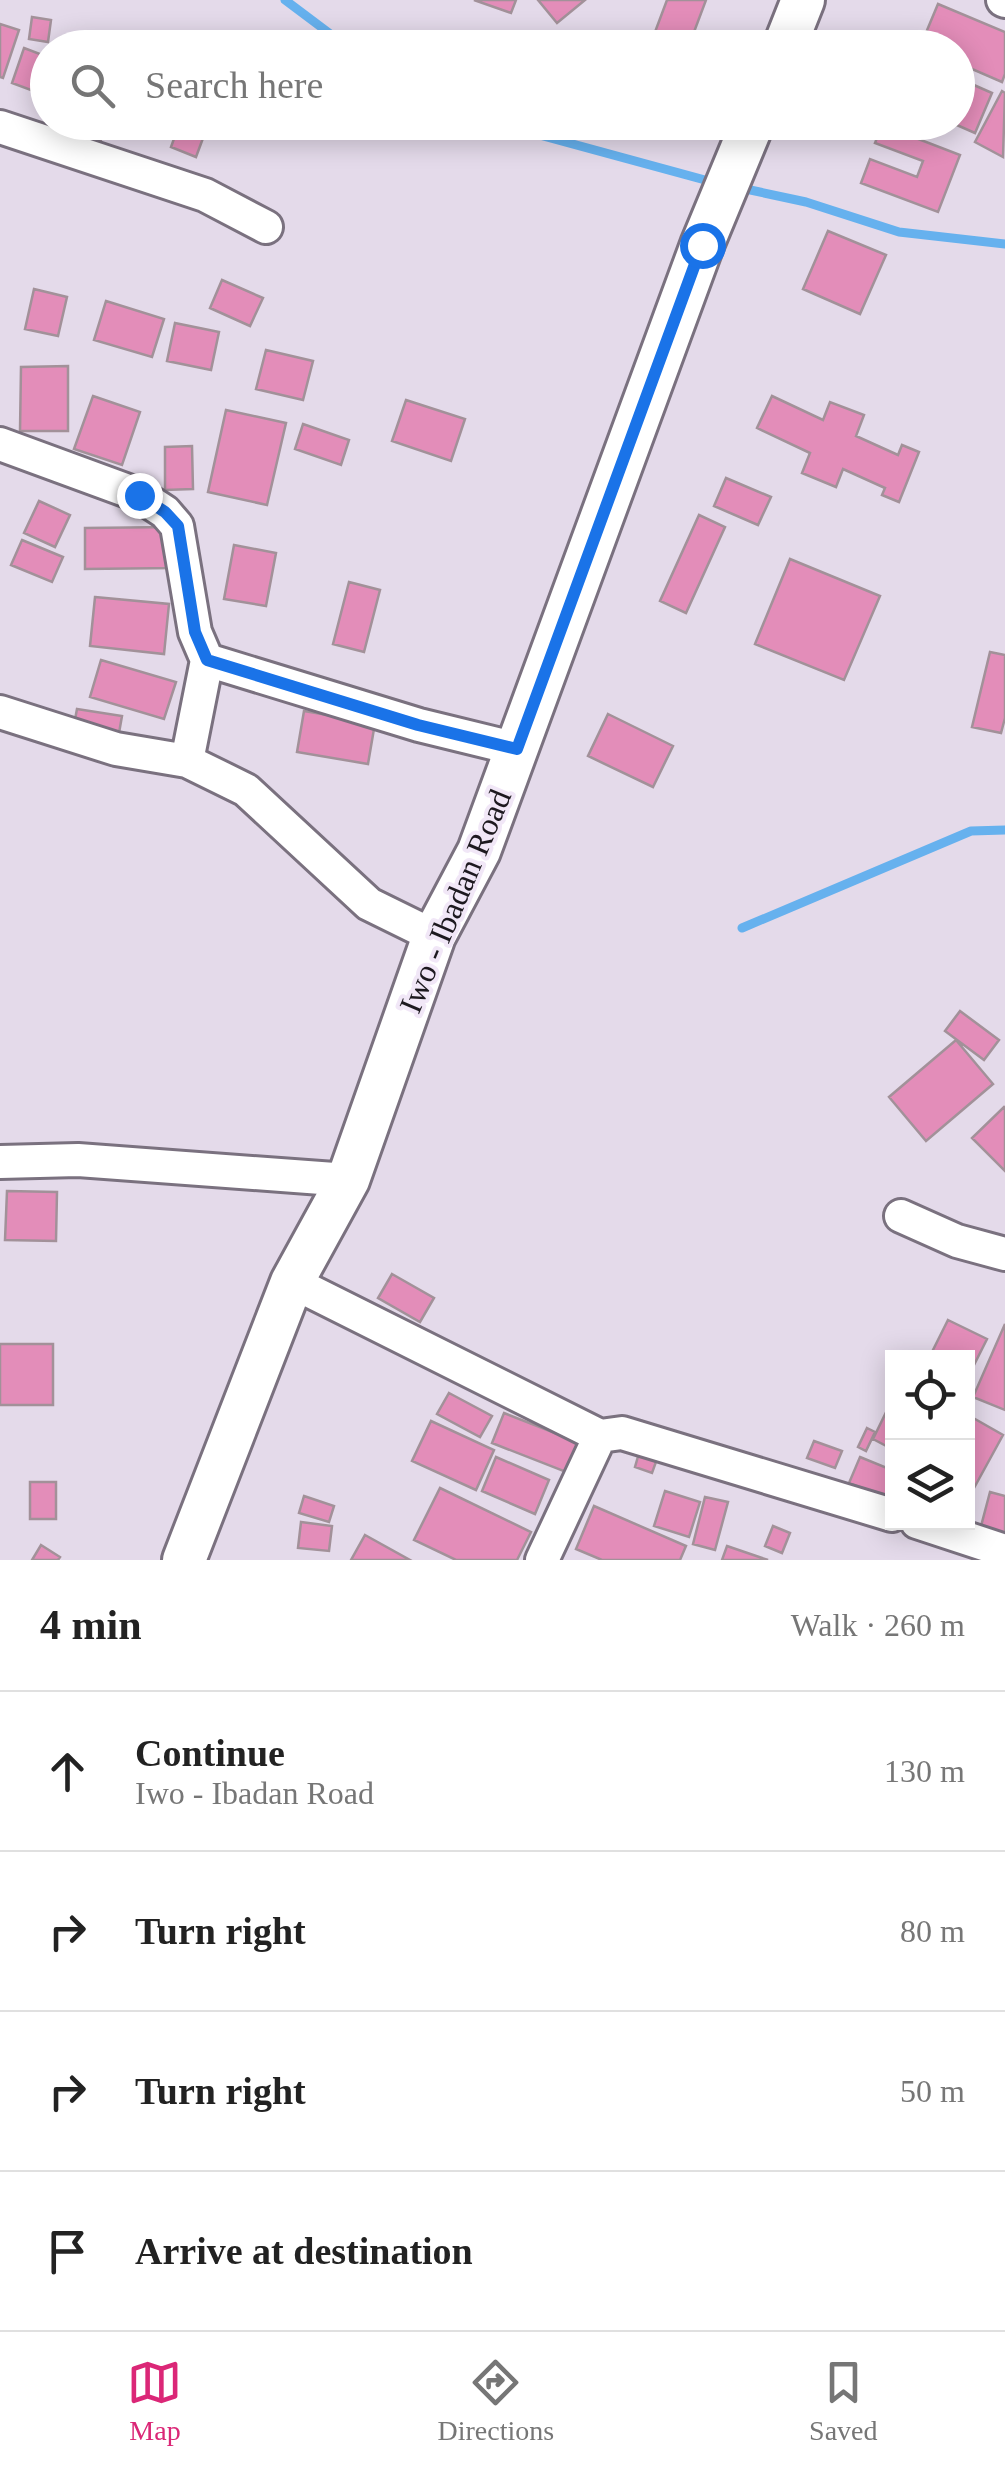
<!DOCTYPE html>
<html lang="en">
<head>
<meta charset="utf-8">
<style>
  :root { --surface:#fff; --page:#f6f6f6; --text:#222; --muted:#767676; --line:#e0e0e0; --accent:#db2777 }
  body { margin:0; font-family:Georgia,serif; background:var(--page); color:var(--text) }
  .controls { position:absolute; right:30px; bottom:30px; display:grid; overflow:hidden; border-radius:0px; box-shadow:0 5px 25px #0003 }
  .controls button { width:90px; height:90px; display:grid; place-items:center; padding:0; border:0; border-bottom:2px solid var(--line); background:var(--surface); color:var(--text); font:50px sans-serif }
  .stop { position:absolute; width:30px; height:30px; margin:-22px; border:8px solid #1a73e8; border-radius:50%; background:#fff }
  .stop.end { background:#1a73e8; border-color:#fff; box-shadow:0 2px 10px #0008 }
  .list { margin:0; padding:0; list-style:none }
  h2 { display:flex; justify-content:space-between; align-items:center; height:130px; margin:0; padding:0 40px; font-size:42px }
  h2 small { font-size:32px; font-weight:400; color:var(--muted) }
  .list li { display:grid; grid-template-columns:65px 1fr auto; gap:30px; align-items:center; box-sizing:border-box; height:160px; padding:0 40px; border-top:2px solid var(--line) }
  .list b { display:block; font-size:38px; white-space:nowrap }
  .list p { margin:0; font-size:32px; white-space:nowrap; color:var(--muted) }
  .list em { font-size:32px; font-style:normal; color:var(--muted) }
  .icon { flex:none; width:55px; height:55px; fill:none; stroke:currentColor; stroke-width:2; stroke-linecap:round; stroke-linejoin:round }
  .map { position:relative; flex:none; width:1005px; height:1560px; overflow:hidden }
  .search { position:absolute; background:var(--surface); box-shadow:0 5px 25px #0003; left:30px; right:30px; top:30px; height:110px; display:flex; align-items:center; gap:25px; box-sizing:border-box; padding:0 35px; border-radius:55px; color:var(--muted); font-size:38px }
  .sheet { height:770px; background:var(--surface) }
  nav { display:flex; justify-content:space-around; align-items:center; box-sizing:border-box; height:140px; border-top:2px solid var(--line); background:var(--surface); font-size:28px; color:var(--muted) }
  nav a { display:grid; justify-items:center; gap:5px }
  nav .on { color:var(--accent) }
  .map>svg:first-child { display:block }
  .lines { fill:none; stroke-linecap:round; stroke-linejoin:round }
  .stream { stroke:#66b1ee; stroke-width:9 }
  .building { fill:#e38db9; stroke:#a29199; stroke-width:2.5 }
  .minor-casing { stroke:#7a717f; stroke-width:38 }
  .major-casing { stroke:#7a717f; stroke-width:48 }
  .minor { stroke:#fff; stroke-width:32 }
  .major { stroke:#fff; stroke-width:42 }
  .route { stroke:#1a73e8; stroke-width:12 }
  .labels { text-anchor:middle; stroke-width:8; stroke-linejoin:round; paint-order:stroke }
  .street-label { font-size:32px; fill:#1d191f; stroke:#f1e7f7 }
</style>
</head>
<body>
<div class="map">
<svg width="1005" height="1560" viewBox="0 0 1005 1560">
  <rect width="100%" height="100%" fill="#e4daea"/>
  <g class="lines">
    <path class="stream" d="M285,0L349,48
      M492,122L716,183
      M741,188L806,202L899,232L1005,244
      M742,928L971,831L1005,830"/>
  </g>
  <path class="building" d="M474,0H516L511,13Z
    M538,0H585L557,23Z
    M667,0H706L688,48H649Z
    M938,4L1005,32V74L1002,82L958,63V48L920,47Z
    M32,17L51,20L48,42L29,39Z
    M0,24L19,30L3,78L0,77Z
    M24,48L48,57L47,96L12,83Z
    M958,78L992,93L975,133L950,122H958Z
    M1002,91L1005,93L1003,157L975,142Z
    M57,122H107L101,140L56,125Z
    M180,122H209L196,157L171,147Z
    M882,125L960,155L938,212L861,183L870,159L917,177L923,161L875,143Z
    M828,231L886,255L860,314L803,289Z
    M222,280L263,298L250,326L210,308Z
    M34,289L67,297L58,336L25,329Z
    M106,301L164,319L152,357L94,340Z
    M175,323L219,332L211,370L167,361Z
    M266,350L313,361L303,400L256,389Z
    M68,366V431H20L21,367Z
    M93,396L140,412L122,465L74,449Z
    M772,396L823,420L830,402L864,415L856,436L898,455L902,445L919,452L899,502L882,495L885,488L843,469L836,487L802,473L810,453L757,428Z
    M406,400L465,419L451,461L392,441Z
    M226,410L286,423L267,505L208,492Z
    M303,424L349,440L341,465L295,449Z
    M192,446L193,489L165,490V447Z
    M726,478L771,497L758,525L714,506Z
    M39,501L70,515L55,547L24,533Z
    M699,515L725,527L686,613L660,601Z
    M174,527V568L85,569V528Z
    M22,540L63,557L52,582L11,565Z
    M234,545L276,553L266,606L224,599Z
    M790,559L880,596L844,680L755,644Z
    M349,582L380,590L364,652L333,644Z
    M95,597L169,604L164,654L90,646Z
    M990,652L1005,655V718L1001,733L972,727Z
    M101,660L176,682L164,719L90,697Z
    M77,709L122,716L119,733L74,725Z
    M304,711L375,723L368,764L297,752Z
    M608,714L673,746L653,787L588,756Z
    M960,1011L999,1040L984,1060L945,1031Z
    M956,1040L993,1084L926,1141L889,1097Z
    M1004,1107L1005,1108V1171L972,1138Z
    M7,1191L57,1192L56,1241L5,1240Z
    M392,1274L434,1298L420,1322L378,1298Z
    M948,1320L987,1339L968,1377V1358H929Z
    M1005,1324V1410L973,1397Z
    M0,1344H53V1405H0Z
    M449,1393L492,1416L480,1437L437,1414Z
    M892,1400V1449L873,1439Z
    M504,1413L578,1442L566,1472L492,1443Z
    M968,1415L1003,1435L968,1499Z
    M431,1421L494,1450L476,1490L412,1461Z
    M867,1428L875,1432L866,1451L858,1447Z
    M814,1441L842,1451L835,1468L807,1458Z
    M639,1453L657,1459L652,1473L635,1467Z
    M496,1457L549,1480L535,1514L482,1491Z
    M860,1457L892,1470V1501L849,1483Z
    M30,1482H56V1519H30Z
    M440,1488L531,1532L517,1560H456L414,1540Z
    M665,1491L700,1502L689,1537L654,1526Z
    M990,1492L1005,1496V1536L980,1530Z
    M304,1496L334,1506L329,1522L299,1513Z
    M705,1497L728,1502L715,1550L693,1544Z
    M594,1506L686,1546L680,1560H602L576,1549Z
    M301,1522L332,1526L329,1551L298,1548Z
    M773,1526L790,1533L782,1553L765,1546Z
    M365,1535L410,1560H351Z
    M41,1545L60,1557L58,1560H32Z
    M727,1546L768,1560H722Z"/>
  <g class="lines">
    <g class="minor-casing">
      <path id="minor" d="M1003,0L1005,1
        M0,127L205,195L266,227
        M0,444L139,495L165,512L177,526L195,632L207,660L419,725L517,749
        M0,712L116,749L187,761L246,790L369,904L434,936
        M187,761L207,660
        M0,1162L78,1160L348,1180
        M901,1216L957,1241L1005,1254
        M292,1282L600,1436L622,1433L892,1515
        M917,1522L1005,1551
        M542,1560L600,1436"/>
    </g>
    <g class="major-casing">
      <path id="major" d="M784,48L803,0
        M184,1560L292,1282L348,1180L434,936L479,851L702,245L753,122"/>
    </g>
    <use href="#minor" class="minor"/>
    <use href="#major" class="major"/>
  </g>
  <g class="lines">
    <path class="route" d="M139,495L165,512L178,526L195,632L207,660L418,725L517,749L702,245"/>
  </g>
  <g class="labels">
    <g class="street-label">
      <text transform="translate(455 901) rotate(-67)" y="11">Iwo - Ibadan Road</text>
    </g>
  </g>
</svg>
<div class="controls">
<button><svg class="icon" aria-label="locate" viewBox="0 0 24 24"><circle cx="12" cy="12" r="6"/><path d="M12 2v4M12 18v4M2 12h4M18 12h4"/></svg></button>
<button><svg class="icon" aria-label="layers" viewBox="0 0 24 24"><path d="M12 4l9 5-9 5-9-5zM3 14l9 5 9-5"/></svg></button>
</div>
<div class="stop" style="left:702px;top:245px"></div>
<div class="stop end" style="left:139px;top:495px"></div>
<div class="search"><svg class="icon" aria-label="search" viewBox="0 0 24 24"><circle cx="10" cy="10" r="6"/><path d="M15 15l6 6"/></svg>Search here</div>
</div>
<section class="sheet">
<h2>4 min<small>Walk · 260 m</small></h2>
<ul class="list">
<li><svg class="icon" aria-label="ahead" viewBox="0 0 24 24"><path d="M12 20V5M6 11l6-6 6 6"/></svg><div><b>Continue</b><p>Iwo - Ibadan Road</p></div><em>130 m</em></li>
<li><svg class="icon" aria-label="right" viewBox="0 0 24 24"><path d="M7 20v-9h11M14 6l5 5-5 5"/></svg><div><b>Turn right</b></div><em>80 m</em></li>
<li><svg class="icon" aria-label="right" viewBox="0 0 24 24"><path d="M7 20v-9h11M14 6l5 5-5 5"/></svg><div><b>Turn right</b></div><em>50 m</em></li>
<li><svg class="icon" aria-label="arrive" viewBox="0 0 24 24"><path d="M6 21V4h12l-3 4 3 4H6"/></svg><div><b>Arrive at destination</b></div></li>
</ul>
</section>
<nav>
<a class="on"><svg class="icon" aria-label="map" viewBox="0 0 24 24"><path d="M3 6l6-2 6 2 6-2v14l-6 2-6-2-6 2zM9 4v14M15 6v14"/></svg>Map</a>
<a><svg class="icon" aria-label="directions" viewBox="0 0 24 24"><path d="M12 3l9 9-9 9-9-9zM9 14v-3h6M13 9l2 2-2 2"/></svg>Directions</a>
<a><svg class="icon" aria-label="saved" viewBox="0 0 24 24"><path d="M7 4h10v16l-5-4-5 4z"/></svg>Saved</a>
</nav>
</body>
</html>
